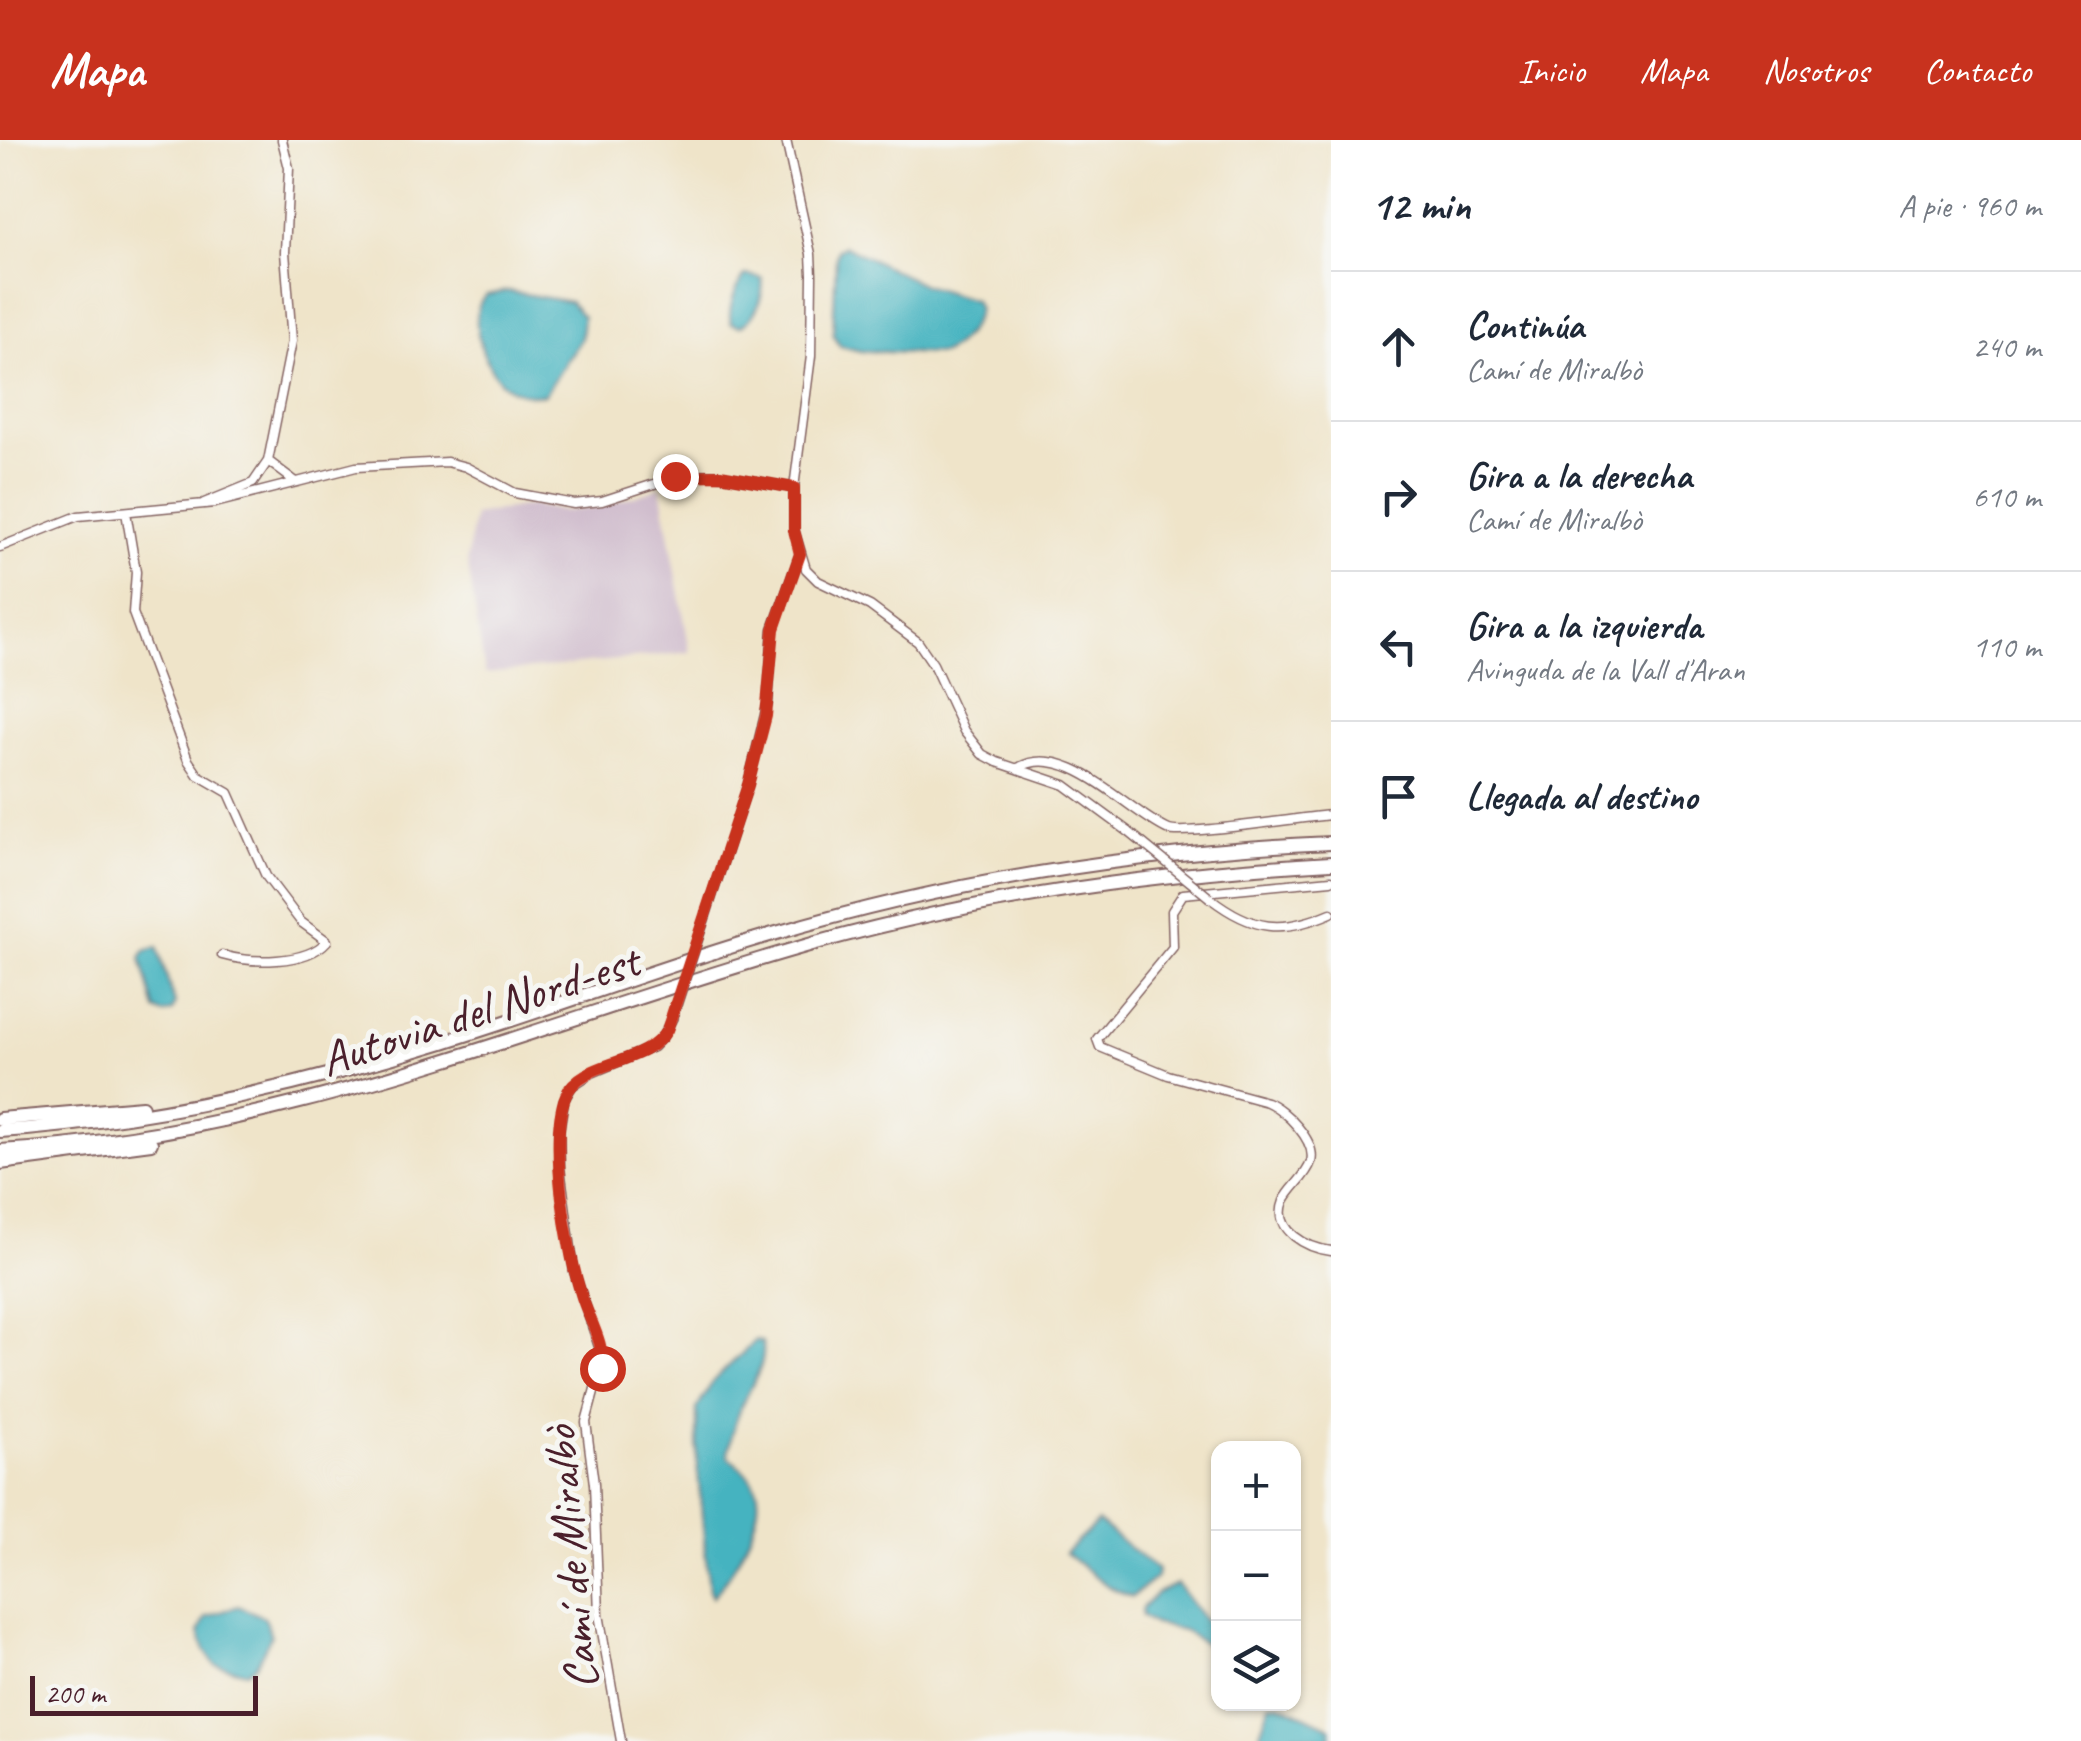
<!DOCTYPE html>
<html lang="es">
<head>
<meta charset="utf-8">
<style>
  :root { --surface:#fff; --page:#f2f2f3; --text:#1f2937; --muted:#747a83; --line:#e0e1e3; --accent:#c8321e }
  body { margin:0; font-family:Caveat,sans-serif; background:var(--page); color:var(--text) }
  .controls { position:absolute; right:30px; bottom:30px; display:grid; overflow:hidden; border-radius:20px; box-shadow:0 2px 8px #0004 }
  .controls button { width:90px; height:90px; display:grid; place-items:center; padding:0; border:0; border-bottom:2px solid var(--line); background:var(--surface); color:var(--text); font:50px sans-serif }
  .scale { position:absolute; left:30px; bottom:25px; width:228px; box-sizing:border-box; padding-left:10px; border:5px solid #4a1f2b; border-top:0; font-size:28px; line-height:35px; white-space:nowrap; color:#4a1f2b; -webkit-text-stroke:8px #f6f6f2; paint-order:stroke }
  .stop { position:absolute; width:30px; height:30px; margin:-22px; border:8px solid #c8321e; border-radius:50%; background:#fff }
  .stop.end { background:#c8321e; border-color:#fff; box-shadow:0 2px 10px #0008 }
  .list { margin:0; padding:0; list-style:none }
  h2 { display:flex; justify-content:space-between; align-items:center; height:130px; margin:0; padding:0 40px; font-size:42px }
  h2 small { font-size:32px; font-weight:400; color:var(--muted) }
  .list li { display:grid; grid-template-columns:65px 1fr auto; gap:30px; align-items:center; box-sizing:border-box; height:150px; padding:0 40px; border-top:2px solid var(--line) }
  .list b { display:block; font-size:38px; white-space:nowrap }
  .list p { margin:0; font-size:32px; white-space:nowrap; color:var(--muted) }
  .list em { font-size:32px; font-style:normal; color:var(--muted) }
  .icon { flex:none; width:55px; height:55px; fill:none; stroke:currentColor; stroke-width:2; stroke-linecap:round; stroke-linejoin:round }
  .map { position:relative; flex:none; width:1331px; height:1601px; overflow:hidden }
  header { display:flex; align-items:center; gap:60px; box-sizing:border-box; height:140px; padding:0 50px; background:var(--accent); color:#fff }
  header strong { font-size:48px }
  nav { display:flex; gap:55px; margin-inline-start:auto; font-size:35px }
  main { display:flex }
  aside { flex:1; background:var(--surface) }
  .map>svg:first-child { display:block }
  .industrial { fill:#d0bdcd }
  .water { fill:#44b3c0; stroke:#476976; stroke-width:2.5 }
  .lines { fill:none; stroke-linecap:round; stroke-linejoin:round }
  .minor-casing { stroke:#846462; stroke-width:11 }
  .motorway-casing { stroke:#846462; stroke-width:16 }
  .minor { stroke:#fff; stroke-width:8 }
  .motorway { stroke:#fff; stroke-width:12 }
  .minor-bridge-casing { stroke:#846462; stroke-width:11; stroke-linecap:butt }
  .minor-bridge { stroke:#fff; stroke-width:8 }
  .route { stroke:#c8321e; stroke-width:12 }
  .labels { text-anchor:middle; stroke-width:10; stroke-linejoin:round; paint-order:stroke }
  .street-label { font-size:48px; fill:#4a1f2b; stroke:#f6f6f2 }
</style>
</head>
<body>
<header>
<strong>Mapa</strong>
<nav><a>Inicio</a><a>Mapa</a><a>Nosotros</a><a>Contacto</a></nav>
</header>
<main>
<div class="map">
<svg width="1331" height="1601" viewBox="0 0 1331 1601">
  <rect width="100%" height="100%" fill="#f6f6f2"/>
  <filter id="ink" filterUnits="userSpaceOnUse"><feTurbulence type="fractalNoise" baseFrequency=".01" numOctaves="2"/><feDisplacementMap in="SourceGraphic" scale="20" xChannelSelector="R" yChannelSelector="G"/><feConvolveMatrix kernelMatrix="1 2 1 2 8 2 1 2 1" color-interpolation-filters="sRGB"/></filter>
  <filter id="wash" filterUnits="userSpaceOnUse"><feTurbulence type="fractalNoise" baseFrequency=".0048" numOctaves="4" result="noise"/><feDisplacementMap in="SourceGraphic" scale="40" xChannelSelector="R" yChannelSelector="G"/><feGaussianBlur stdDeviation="2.25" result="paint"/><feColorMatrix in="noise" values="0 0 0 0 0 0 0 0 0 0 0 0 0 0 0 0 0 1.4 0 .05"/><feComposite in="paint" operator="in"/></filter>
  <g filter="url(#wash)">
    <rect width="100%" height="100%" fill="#efe4c9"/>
    <path class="industrial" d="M661,347L690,512L485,534L467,419L474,375L533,365L562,371L597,368Z"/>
    <path class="water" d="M845,106L924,145L974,160L978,169C973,189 959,207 940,214L860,211L840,206L833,194L836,116L838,109Z
      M746,135L762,138C765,154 755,181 740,186L731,183C727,170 736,145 746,135Z
      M508,151L570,162L583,177L581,199L545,254C530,257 512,252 501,242C483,225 465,173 486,155Z
      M157,807L175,863L172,871L163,874L155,870L141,818L145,811Z
      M756,1200L762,1202C769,1225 747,1250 739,1271C734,1284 731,1298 728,1312L729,1317C739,1327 751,1334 756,1347C768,1374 731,1437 712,1457L709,1451L697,1323V1269L713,1241Z
      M1098,1382L1157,1430L1156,1438L1132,1457L1109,1447L1065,1413Z
      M1177,1444L1218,1498V1513L1183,1490L1154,1484L1142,1476L1141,1469L1157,1453Z
      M238,1466L264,1477L271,1496L256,1525L247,1532L215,1525L205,1511L199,1492L206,1477Z
      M1270,1564H1281L1331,1587V1601L1295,1594L1276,1601H1263L1260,1593Z"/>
  </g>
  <g filter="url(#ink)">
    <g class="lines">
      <g class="minor-casing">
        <path id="minor" d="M786,0L811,114L812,135L811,216L794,348V390L806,429L818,441L870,466L918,502L933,524L964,591L982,614L997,622L1065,645L1129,692
          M268,321L296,342
          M204,363L253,343L268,321L292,201L285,112L289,28L282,0
          M126,372L136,432L133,473L188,620L198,635L229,653L266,736L301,782L327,801C306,825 250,823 222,815
          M0,407L78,376L215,363L356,327L447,322L466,327L515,353L574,364L602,361L685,334L719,335L794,348
          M1018,628C1066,599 1129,673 1169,690C1182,696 1305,677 1331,675
          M1331,740L1183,754L1172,771L1173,807L1097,899L1100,907L1168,935L1267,962C1284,969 1317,1001 1311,1022C1306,1037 1291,1047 1284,1061C1272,1091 1308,1108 1331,1111
          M1210,758C1253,791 1282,794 1331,773
          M703,784L748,645L768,562L773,489L800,414
          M621,1601L599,1474L594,1344L586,1282L603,1219L574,1131L560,1028L559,991L564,960L572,946L592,933L653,907L663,896L672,879"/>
      </g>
      <g class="motorway-casing">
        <path id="motorway" d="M0,979L142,967
          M0,991C151,981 299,947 443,902C554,868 662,826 773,794C955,740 1142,711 1331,703
          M0,1011C282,995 522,889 788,811C965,759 1147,733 1331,723
          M0,1023L151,1003"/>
      </g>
      <use href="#minor" class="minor"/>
      <use href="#motorway" class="motorway"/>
      <g class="minor-bridge-casing">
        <path id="minor-bridge" d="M1129,692L1210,758
          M672,879L703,784"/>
      </g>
      <use href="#minor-bridge" class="minor-bridge"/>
    </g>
  </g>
  <g class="lines" filter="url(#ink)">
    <path class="route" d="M602,1228C605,1203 588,1178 581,1154C567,1110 548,998 566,955C582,919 645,927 667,890L748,645L766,576L774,489L800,414L794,390V348L720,335L675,336"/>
  </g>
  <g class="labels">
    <g class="street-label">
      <text transform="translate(479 869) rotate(-18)" y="17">Autovia del Nord-est</text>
      <text transform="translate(569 1418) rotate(-95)" y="17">Camí de Miralbò</text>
    </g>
  </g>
</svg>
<div class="controls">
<button>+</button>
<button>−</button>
<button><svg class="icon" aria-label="layers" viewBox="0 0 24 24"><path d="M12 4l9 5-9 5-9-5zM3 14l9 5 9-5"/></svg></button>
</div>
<div class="scale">200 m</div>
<div class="stop" style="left:602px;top:1228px"></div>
<div class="stop end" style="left:675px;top:336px"></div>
</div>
<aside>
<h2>12 min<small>A pie · 960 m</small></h2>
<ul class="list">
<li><svg class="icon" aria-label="ahead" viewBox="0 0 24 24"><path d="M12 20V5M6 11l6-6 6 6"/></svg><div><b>Continúa</b><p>Camí de Miralbò</p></div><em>240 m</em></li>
<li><svg class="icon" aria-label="right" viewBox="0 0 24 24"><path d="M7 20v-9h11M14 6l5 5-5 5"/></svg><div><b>Gira a la derecha</b><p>Camí de Miralbò</p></div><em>610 m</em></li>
<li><svg class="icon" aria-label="left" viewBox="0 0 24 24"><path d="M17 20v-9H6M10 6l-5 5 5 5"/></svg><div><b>Gira a la izquierda</b><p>Avinguda de la Vall d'Aran</p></div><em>110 m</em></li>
<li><svg class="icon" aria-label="arrive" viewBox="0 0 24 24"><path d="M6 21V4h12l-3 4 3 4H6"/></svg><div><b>Llegada al destino</b></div></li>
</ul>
</aside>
</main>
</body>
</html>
